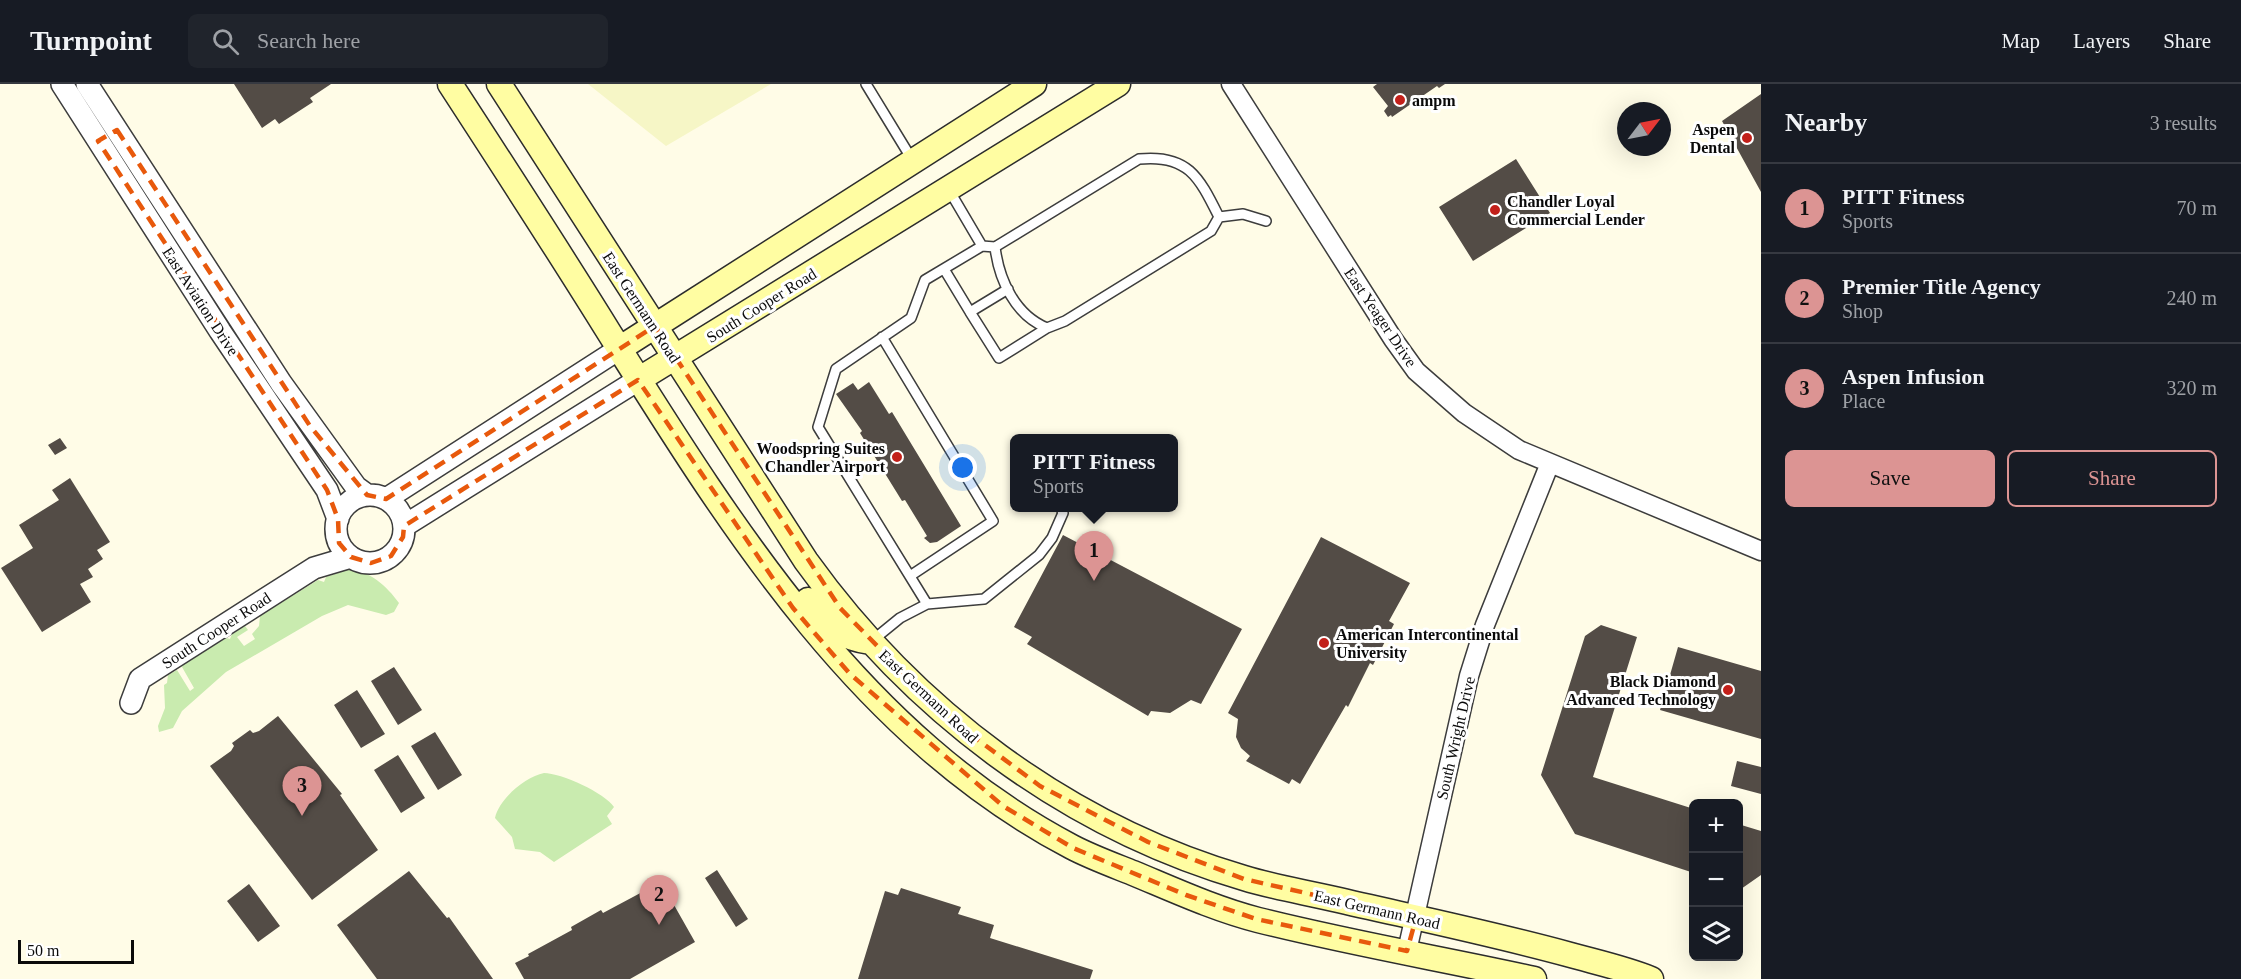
<!DOCTYPE html>
<html lang="en">
<head>
<meta charset="utf-8">
<style>
  :root { --surface:#171b24; --page:#20242c; --text:#f1f3f6; --muted:#9ea1a6; --line:#363941; --accent:#dc9493 }
  body { margin:0; font-family:Georgia,serif; background:var(--page); color:var(--text) }
  .controls { position:absolute; right:18px; bottom:18px; display:grid; overflow:hidden; border-radius:9px; box-shadow:0 6px 24px #0002 }
  .controls button { width:54px; height:54px; display:grid; place-items:center; padding:0; border:0; border-bottom:2px solid var(--line); background:var(--surface); color:var(--text); font:30px sans-serif }
  .compass { position:absolute; left:1617px; top:18px; width:54px; height:54px; border-radius:50%; background:var(--surface); box-shadow:0 6px 24px #0002; rotate:58deg }
  .scale { position:absolute; left:18px; bottom:15px; width:116px; box-sizing:border-box; padding-left:6px; border:3px solid #0a0a0a; border-top:0; font-size:16px; line-height:21px; white-space:nowrap; color:#0a0a0a; -webkit-text-stroke:4px #fff; paint-order:stroke }
  .you { position:absolute; left:963px; top:384px; width:21px; height:21px; margin:-15px; border:4px solid #fff; border-radius:50%; background:#1a73e8; box-shadow:0 0 0 9px #1a73e833 }
  .badge { display:grid; place-items:center; width:39px; height:39px; border-radius:50%; background:var(--accent); color:#111; font-size:20px; font-weight:700 }
  .pin { position:absolute; translate:-50% -50px; filter:drop-shadow(0 2px 3px #0008) }
  .pin::after { content:''; position:absolute; top:32px; width:21px; height:18px; background:inherit; clip-path:polygon(0 0,100% 0,50% 100%) }
  .popup { position:absolute; left:1010px; top:350px; width:168px; height:78px; box-sizing:border-box; display:grid; place-content:center; border-radius:9px; background:var(--surface); filter:drop-shadow(0 2px 4px #0005); font-size:20px; white-space:nowrap; color:var(--muted) }
  .popup b { font-size:22px; color:var(--text) }
  .popup::after { content:''; position:absolute; left:50%; top:100%; margin-left:-12px; border:12px solid transparent; border-top-color:var(--surface) }
  .list { margin:0; padding:0; list-style:none }
  h2 { display:flex; justify-content:space-between; align-items:center; height:78px; margin:0; padding:0 24px; font-size:26px }
  h2 small { font-size:20px; font-weight:400; color:var(--muted) }
  .list li { display:grid; grid-template-columns:39px 1fr auto; gap:18px; align-items:center; box-sizing:border-box; height:90px; padding:0 24px; border-top:2px solid var(--line) }
  .list b { display:block; font-size:22px; white-space:nowrap }
  .list p { margin:0; font-size:20px; white-space:nowrap; color:var(--muted) }
  .list em { font-size:20px; font-style:normal; color:var(--muted) }
  .actions { display:flex; gap:12px; padding:18px 24px }
  .actions a { flex:1; padding:14px 0; border:2px solid var(--accent); border-radius:9px; text-align:center; font-size:21px; color:var(--accent) }
  .actions .main { background:var(--accent); color:#111 }
  .icon { flex:none; width:33px; height:33px; fill:none; stroke:currentColor; stroke-width:2; stroke-linecap:round; stroke-linejoin:round }
  .map { position:relative; flex:none; width:1761px; height:895px; overflow:hidden }
  header { display:flex; align-items:center; gap:36px; box-sizing:border-box; height:84px; padding:0 30px; background:var(--surface); border-bottom:2px solid var(--line) }
  header strong { font-size:28px }
  nav { display:flex; gap:33px; margin-inline-start:auto; font-size:21px }
  .search { width:420px; height:54px; background:var(--page); display:flex; align-items:center; gap:15px; box-sizing:border-box; padding:0 21px; border-radius:9px; color:var(--muted); font-size:22px }
  main { display:flex }
  aside { flex:1; background:var(--surface) }
  .map>svg:first-child { display:block }
  .farmland { fill:#f6f6c6 }
  .green { fill:#c9ebaf }
  .building { fill:#534c46 }
  .lines { fill:none; stroke-linecap:round; stroke-linejoin:round }
  .service-casing { stroke:#3d3d3d; stroke-width:12 }
  .minor-casing { stroke:#3d3d3d; stroke-width:21 }
  .tertiary-casing { stroke:#3d3d3d; stroke-width:24 }
  .secondary-casing { stroke:#2c2c2c; stroke-width:27 }
  .service { stroke:#fff; stroke-width:9 }
  .minor { stroke:#fff; stroke-width:18 }
  .tertiary { stroke:#fff; stroke-width:21 }
  .secondary { stroke:#fffda2; stroke-width:24 }
  .marked { fill:none; stroke:#e8590c; stroke-width:4.5; stroke-dasharray:12 8; stroke-linejoin:round }
  .poi-dot { fill:#c2201a; stroke:#fff; stroke-width:2 }
  .labels { text-anchor:middle; stroke-width:6; stroke-linejoin:round; paint-order:stroke }
  .poi-label { font-size:16px; font-weight:bold; fill:#0a0a0a; stroke:#fff; text-anchor:start }
  .street-label { font-size:16px; fill:#0a0a0a; stroke:#fff }
</style>
</head>
<body>
<header>
<strong>Turnpoint</strong>
<div class="search"><svg class="icon" aria-label="search" viewBox="0 0 24 24"><circle cx="10" cy="10" r="6"/><path d="M15 15l6 6"/></svg>Search here</div>
<nav><a>Map</a><a>Layers</a><a>Share</a></nav>
</header>
<main>
<div class="map">
<svg width="1761" height="895" viewBox="0 0 1761 895">
  <rect width="100%" height="100%" fill="#fffce7"/>
  <path class="farmland" d="M588,0H771L666,62Z"/>
  <path class="green" d="M347,486C368,485 387,502 399,519L394,528L386,531L348,521L322,532L226,588L182,627L173,644L159,648L158,642L165,624L164,601L167,599L168,591L177,586L190,607L194,604L182,583L183,581L226,554L230,555L232,550L245,542L248,546L237,553L244,562L255,555L252,550L259,542L260,532L318,496L324,498L326,493Z
    M544,689C561,689 605,709 614,723L607,732L612,740L554,778L540,768L515,765L512,753L495,734C499,715 525,693 544,689Z"/>
  <path class="building" d="M234,0H331L310,14L313,18L279,40L275,35L262,44Z
    M1377,0H1445L1439,4L1437,2L1392,33L1391,31L1388,33L1384,27L1388,22L1373,3Z
    M1761,10V108L1722,37Z
    M1516,75L1550,129L1473,177L1439,123Z
    M869,298L889,330L892,328L961,442L937,458L930,459L924,454L927,452L905,416L902,417L860,349L862,347L836,310L853,299L858,306Z
    M60,354L67,364L55,371L48,361Z
    M70,394L110,458L97,466L103,475L88,485L93,493L80,500L91,518L42,548L1,484L33,464L19,441L59,416L52,406Z
    M1063,451L1242,545L1201,620L1191,616L1170,629L1151,627L1148,632L1027,560L1032,553L1014,543Z
    M1321,453L1410,499L1389,537L1394,540L1373,581L1370,579L1348,623L1346,621L1300,700L1292,695L1289,700L1246,677L1250,672L1241,664L1236,653L1238,635L1228,629Z
    M1601,541L1637,553L1593,693L1694,725V789L1575,750L1541,691L1585,552Z
    M1678,563L1761,587V655L1660,626Z
    M394,583L422,626L398,641L371,597Z
    M357,606L385,650L361,664L334,621Z
    M278,632L342,710L340,711L378,766L312,816L210,682L231,667L234,662L232,659L250,646L253,649L259,647Z
    M435,648L462,691L438,706L411,662Z
    M398,671L425,714L401,729L374,686Z
    M1737,677L1761,683V710L1731,702Z
    M1738,740L1761,747V791L1741,805L1738,804Z
    M717,786L748,835L736,843L705,794Z
    M409,787L447,834L449,833L493,895H377L337,841Z
    M661,798L695,858L630,895H524L515,879L529,872L528,870L572,846L571,843L601,826L603,829Z
    M249,800L280,842L258,858L227,817Z
    M901,804L961,823L958,830L994,841L990,854L1093,886L1090,895H858L885,807L898,811Z"/>
  <g class="lines">
    <g class="service-casing">
      <path id="service" d="M866,0L913,77
        M982,162L995,163L1139,75C1188,70 1199,93 1219,133L1243,130L1266,137
        M995,163C999,196 1015,231 1047,244L1065,237L1211,147L1219,133
        M944,185L970,228L1008,205
        M970,228L999,274L1047,244
        M882,253L993,437L910,492
        M927,520L818,343L836,285L911,234L925,196L982,162L949,106
        M873,556L900,534L927,520L984,515L1039,471L1052,454L1063,429L1061,424"/>
    </g>
    <g class="minor-casing">
      <path id="minor" d="M1231,0L1393,255L1416,287L1464,329L1519,366L1761,467
        M1407,867L1469,592L1485,541L1550,379"/>
    </g>
    <g class="tertiary-casing">
      <path id="tertiary" d="M62,0L220,247L327,406L338,435
        M87,0L281,299L356,403L367,411
        M336 445a34 34 0 1 1 68 0a34 34 0 1 1-68 0Z
        M386,415L619,265
        M404,442L638,296
        M131,619L140,595L314,484L351,473"/>
    </g>
    <g class="secondary-casing">
      <path id="secondary" d="M450,0C504,83 558,166 610,250C733,446 861,652 1072,763C1091,773 1113,781 1133,789C1174,806 1215,825 1258,836C1349,859 1443,875 1534,895
        M499,0L806,477C913,626 1066,742 1244,794C1273,803 1304,808 1334,815C1412,833 1490,849 1567,870C1595,878 1624,884 1651,895
        M619,265L1034,0
        M638,296L1118,0
        M808,516C829,540 838,554 871,558"/>
    </g>
    <use href="#service" class="service"/>
    <use href="#minor" class="minor"/>
    <use href="#tertiary" class="tertiary"/>
    <use href="#secondary" class="secondary"/>
  </g>
  <path class="marked" d="M117,46L310,342L367,411L386,415L655,242L840,524L946,632L1040,702L1148,758L1244,795L1416,834L1407,867L1256,835L1186,811L1073,764L1003,722L850,590L793,524L638,296L404,442L403,453L391,472L371,479L351,473L339,459L338,435L327,406L98,57Z"/>
  <g class="poi-dot">
    <circle cx="1400" cy="16" r="6"/>
    <circle cx="1747" cy="54" r="6"/>
    <circle cx="1495" cy="126" r="6"/>
    <circle cx="897" cy="373" r="6"/>
    <circle cx="1324" cy="559" r="6"/>
    <circle cx="1728" cy="606" r="6"/>
  </g>
  <g class="labels">
    <g class="poi-label">
      <text x="1412" y="22">ampm</text>
      <text x="1735" y="51" text-anchor="end">Aspen<tspan x="1735" dy="18">Dental</tspan></text>
      <text x="1507" y="123">Chandler Loyal<tspan x="1507" dy="18">Commercial Lender</tspan></text>
      <text x="885" y="370" text-anchor="end">Woodspring Suites<tspan x="885" dy="18">Chandler Airport</tspan></text>
      <text x="1336" y="556">American Intercontinental<tspan x="1336" dy="18">University</tspan></text>
      <text x="1716" y="603" text-anchor="end">Black Diamond<tspan x="1716" dy="18">Advanced Technology</tspan></text>
    </g>
    <g class="street-label">
      <text transform="translate(201 217) rotate(57)" y="6">East Aviation Drive</text>
      <text transform="translate(761 221) rotate(-32)" y="6">South Cooper Road</text>
      <text transform="translate(642 223) rotate(57)" y="6">East Germann Road</text>
      <text transform="translate(1381 233) rotate(56)" y="6">East Yeager Drive</text>
      <text transform="translate(216 546) rotate(-33)" y="6">South Cooper Road</text>
      <text transform="translate(929 612) rotate(43)" y="6">East Germann Road</text>
      <text transform="translate(1455 654) rotate(-77)" y="6">South Wright Drive</text>
      <text transform="translate(1377 825) rotate(13)" y="6">East Germann Road</text>
    </g>
  </g>
</svg>
<div class="controls">
<button>+</button>
<button>−</button>
<button><svg class="icon" aria-label="layers" viewBox="0 0 24 24"><path d="M12 4l9 5-9 5-9-5zM3 14l9 5 9-5"/></svg></button>
</div>
<svg class="compass" viewBox="-18 -18 36 36"><path d="M0-13l5 13h-10z" fill="#e53935"/><path d="M0 13l5-13h-10z" fill="#9ea1a6"/></svg>
<div class="scale">50 m</div>
<div class="you"></div>
<div class="pin badge" style="left:1094px;top:497px">1</div>
<div class="popup"><b>PITT Fitness</b>Sports</div>
<div class="pin badge" style="left:659px;top:841px">2</div>
<div class="pin badge" style="left:302px;top:732px">3</div>
</div>
<aside>
<h2>Nearby<small>3 results</small></h2>
<ul class="list">
<li><span class="badge">1</span><div><b>PITT Fitness</b><p>Sports</p></div><em>70 m</em></li>
<li><span class="badge">2</span><div><b>Premier Title Agency</b><p>Shop</p></div><em>240 m</em></li>
<li><span class="badge">3</span><div><b>Aspen Infusion</b><p>Place</p></div><em>320 m</em></li>
</ul>
<div class="actions"><a class="main">Save</a><a>Share</a></div>
</aside>
</main>
</body>
</html>
